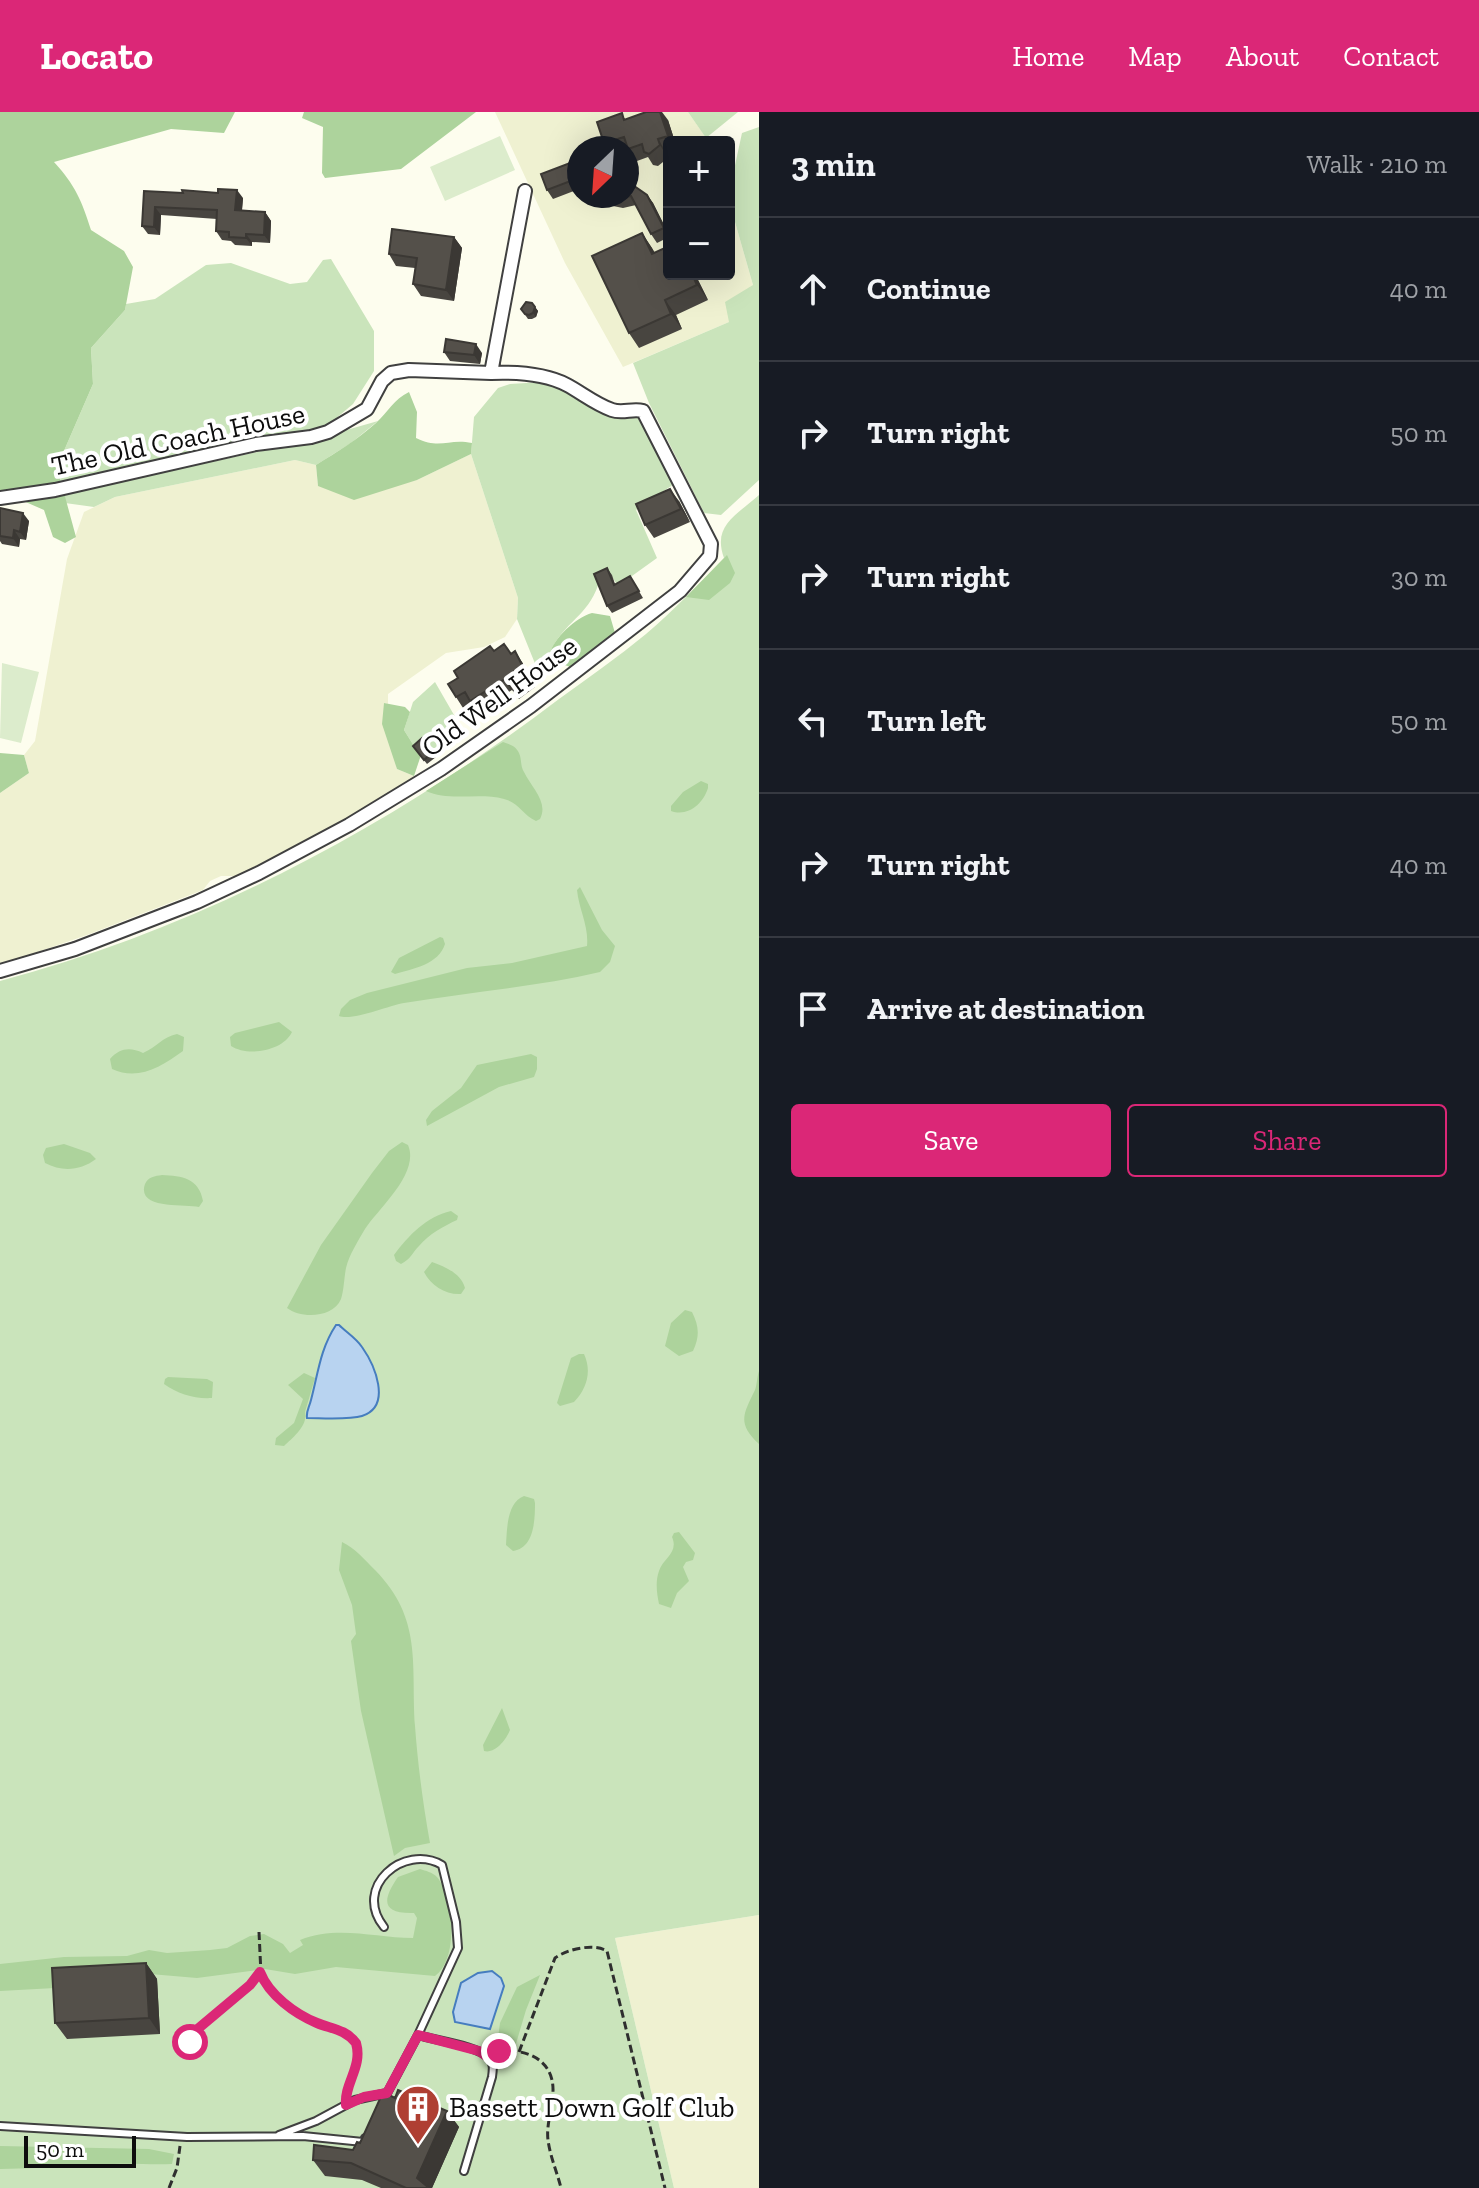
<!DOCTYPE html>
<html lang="en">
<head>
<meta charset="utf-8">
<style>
  :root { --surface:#171b24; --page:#20242c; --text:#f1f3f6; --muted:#9ea1a6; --line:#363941; --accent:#db2777 }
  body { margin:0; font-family:"Zilla Slab",serif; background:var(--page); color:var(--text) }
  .controls { position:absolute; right:24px; top:24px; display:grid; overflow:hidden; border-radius:8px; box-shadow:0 8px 32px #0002 }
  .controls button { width:72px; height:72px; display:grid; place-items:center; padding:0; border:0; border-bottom:2px solid var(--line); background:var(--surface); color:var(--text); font:40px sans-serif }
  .compass { position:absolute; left:567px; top:24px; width:72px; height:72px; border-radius:50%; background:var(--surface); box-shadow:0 8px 32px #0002; rotate:205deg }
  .scale { position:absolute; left:24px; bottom:20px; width:112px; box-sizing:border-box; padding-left:8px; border:4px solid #0d0d0d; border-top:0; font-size:22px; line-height:28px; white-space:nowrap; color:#0d0d0d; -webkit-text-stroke:6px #fff; paint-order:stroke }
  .stop { position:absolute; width:24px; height:24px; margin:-18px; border:6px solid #db2777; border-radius:50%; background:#fff }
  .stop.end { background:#db2777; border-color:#fff; box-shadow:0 2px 8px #0008 }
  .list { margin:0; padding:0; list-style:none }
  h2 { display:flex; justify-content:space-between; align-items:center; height:104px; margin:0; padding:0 32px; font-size:34px }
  h2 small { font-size:26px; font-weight:400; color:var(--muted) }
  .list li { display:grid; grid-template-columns:52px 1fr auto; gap:24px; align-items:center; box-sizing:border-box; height:144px; padding:0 32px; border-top:2px solid var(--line) }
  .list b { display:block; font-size:30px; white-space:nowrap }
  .list em { font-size:26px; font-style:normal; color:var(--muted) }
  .actions { display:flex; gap:16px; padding:24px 32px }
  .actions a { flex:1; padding:18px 0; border:2px solid var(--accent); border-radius:8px; text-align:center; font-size:28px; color:var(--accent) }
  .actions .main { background:var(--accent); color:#fff }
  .icon { flex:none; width:44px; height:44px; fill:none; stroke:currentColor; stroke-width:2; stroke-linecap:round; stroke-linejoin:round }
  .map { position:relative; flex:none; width:759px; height:2076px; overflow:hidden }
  header { display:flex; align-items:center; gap:48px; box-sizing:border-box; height:112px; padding:0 40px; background:var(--accent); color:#fff }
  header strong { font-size:38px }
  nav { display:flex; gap:44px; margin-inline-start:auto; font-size:28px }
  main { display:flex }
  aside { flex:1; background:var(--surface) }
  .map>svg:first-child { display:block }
  .farmland { fill:#eff1d1; fill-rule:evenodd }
  .green { fill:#cae4bb }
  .forest { fill:#add39c }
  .pitch { fill:#dceccc }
  .water { fill:#b8d3f0; stroke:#467dbf; stroke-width:2 }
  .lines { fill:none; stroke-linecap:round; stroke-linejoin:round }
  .service-casing { stroke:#404040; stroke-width:10 }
  .minor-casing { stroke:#404040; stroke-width:16 }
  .path { stroke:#2f2f2f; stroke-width:3; stroke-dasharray:8 4; stroke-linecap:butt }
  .service { stroke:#fff; stroke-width:6 }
  .minor { stroke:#fff; stroke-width:12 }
  .wall { fill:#484540 }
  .shaded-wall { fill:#3b3834 }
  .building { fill:#54504a; stroke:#3b3834; stroke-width:2 }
  .route { stroke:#db2777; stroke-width:10 }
  .labels { text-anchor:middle; stroke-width:8; stroke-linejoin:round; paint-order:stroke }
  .street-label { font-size:28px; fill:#0d0d0d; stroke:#fff }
  .poi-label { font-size:28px; fill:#0d0d0d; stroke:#fff; text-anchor:start }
</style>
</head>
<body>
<header>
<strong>Locato</strong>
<nav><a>Home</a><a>Map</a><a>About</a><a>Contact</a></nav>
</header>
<main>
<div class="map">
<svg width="759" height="2076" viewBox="0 0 759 2076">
  <rect width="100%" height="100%" fill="#fdfdee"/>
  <path class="farmland" d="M495,0H688L709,30H669V162H729V89L753,173L729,210L623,255L565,151ZM579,36H627V84H579Z
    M471,342L518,486L517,507L505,525L484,535L446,541L388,582V592L384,591L397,657L414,664L380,690L239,764H221L210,769L203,778L87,823L0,853V681L29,661L24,643L35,629L67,447L84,400L115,385L295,348L316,353L318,374L417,368Z
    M759,1803V2076H674L615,1826Z"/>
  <path class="green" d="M688,0H738L706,26Z
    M759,15V368L721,403L704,401L649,291L633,251L729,210L725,190L753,173L729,89V81L742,21Z
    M331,147L374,219V259L353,292L321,319L268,326L61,369L57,355L93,272L91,236L125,198L126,192L155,187L206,153L231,151L290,172L307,170L323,148Z
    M542,270L645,304L677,370L636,398L657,446L618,474L612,465L600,467C591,501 569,507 553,534C548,541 548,550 547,559L536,554L517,507L518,486L471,342L474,305L498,276L510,272Z
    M378,309L351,331L316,353L295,348L115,385L94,395L65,391L63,382L308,329Z
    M759,383V1803L615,1826L674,2076H0V869C203,815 392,714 559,587C588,566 618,545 646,522C674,498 699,472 724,446C712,413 737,403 759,383Z
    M435,570L465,622L436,645L425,631L414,634L404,618L413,590Z"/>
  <path class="forest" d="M0,0H235L224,21L171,17L54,50C75,73 82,89 91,118L124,139L133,155L125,198L91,236L93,272L57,355L76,425L65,431L53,425L44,398L5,381L0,383Z
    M304,0H476L401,57L325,66L322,61L323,15L302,6Z
    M409,280L417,300L416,326C441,338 448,326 472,331L471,342L417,368L354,388L318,374L316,353C337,340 358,327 376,311C388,300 394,287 409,280Z
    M727,443L735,461L730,471L709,488L686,485Z
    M592,501L610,504L615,521L603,533L570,555L557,550L549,543C554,526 575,506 592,501Z
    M384,591L405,595L410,600L404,618L414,634L425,631L414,664L397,657L382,612Z
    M503,630C509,632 516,634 519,641C522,647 520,654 524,660C531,675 549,690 540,707L536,709C523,703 518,690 504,687C479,680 449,690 426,679Z
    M0,641L24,643L29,661L0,681Z
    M701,669L708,672V676C703,692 688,705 671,699V694L683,680Z
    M580,775L602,818L615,834L610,850L600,860C536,875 469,880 404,891C387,894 353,909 339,904L341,897L350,888L367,881L467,856L512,851L587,834C589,814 579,798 577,778Z
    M440,825L443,826L445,832C439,852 413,857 395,862L391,860L399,846Z
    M279,910L292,920C283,939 248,945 231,934L230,925L235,921Z
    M177,922L184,925L183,939C161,955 138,969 112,957L110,947C120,936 130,935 143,941C157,935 162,925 177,922Z
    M531,942L537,945V957L534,965L499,975L427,1014L426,1008L432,999L461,976L477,953Z
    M402,1030L408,1033C420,1061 379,1096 365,1117C358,1129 349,1143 346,1156C344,1166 344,1178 341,1187C333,1206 301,1207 287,1196L321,1133L372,1061L389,1039Z
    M64,1032L90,1041L96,1047C80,1059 62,1060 45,1051L43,1043L46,1036Z
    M162,1063C182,1064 199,1066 203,1089L199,1095C185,1092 136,1098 145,1072C148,1065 155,1064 162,1063Z
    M451,1099L458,1104L457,1108C444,1114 429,1122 419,1134C412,1141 411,1147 401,1152L396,1149L394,1143C409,1123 426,1105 451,1099Z
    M432,1150C445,1155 461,1161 465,1176L461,1182C446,1183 431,1174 424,1160Z
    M685,1198L692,1200C699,1214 700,1224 693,1239L679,1244L665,1234L671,1211Z
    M579,1242H584C592,1259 587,1277 574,1290L560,1294L557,1291L571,1246Z
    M759,1259V1332C737,1311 743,1303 755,1278C757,1273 757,1265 759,1259Z
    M304,1261L315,1266L305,1300C308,1314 293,1325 284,1334L275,1333L276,1326L294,1311L303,1287L288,1273Z
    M168,1265L207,1267L213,1270L212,1286C194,1287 178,1282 164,1272L165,1267Z
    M524,1384L534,1387L535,1391C535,1409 534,1436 513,1439L506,1433C507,1417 507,1390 524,1384Z
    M679,1420L695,1441L693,1448L686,1450L683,1455L689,1469L677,1481L671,1496L659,1492C657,1482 655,1470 659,1459C663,1446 679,1441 672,1425L674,1421Z
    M342,1430C356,1437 364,1447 375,1458C423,1507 411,1552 415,1614C418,1654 423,1692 430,1731L405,1736L394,1744L361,1599L351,1529L356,1522L352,1493L339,1458Z
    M502,1596L510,1618C506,1628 495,1642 484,1639L483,1633Z
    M420,1757C426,1759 432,1760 437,1765C454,1785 459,1847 435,1864L336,1855L295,1862L265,1857L197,1866L150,1862L55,1876L0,1879V1852L64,1845L127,1844L149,1838L167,1841L210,1838L227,1836L250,1824L264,1822L283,1832L290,1841L303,1833L300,1828C338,1813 375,1826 413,1826L417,1806L414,1801C381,1802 382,1788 398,1765Z
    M540,1863L526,1898L515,1935L497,1933L500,1911L517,1875Z
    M0,2034L149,2037L174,2042L172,2052C152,2053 133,2051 114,2052C76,2055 38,2056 0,2057Z"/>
  <path class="pitch" d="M500,24L515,58L445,89L430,55Z
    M2,551L39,560L21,631L0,626Z"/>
  <path class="water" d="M336,1213H339C346,1220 356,1226 362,1235C374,1252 393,1294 362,1304C349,1308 321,1306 307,1306C306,1299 309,1296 311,1288C318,1262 320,1237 336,1213Z
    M492,1859L501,1866L504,1874L490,1917L455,1910L453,1900L461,1871L478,1861Z"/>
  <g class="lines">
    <g class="service-casing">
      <path id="service" d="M384,1815C352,1775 404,1731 442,1753L456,1810L458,1836L418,1923
        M384,1987L418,1923C434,1928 479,1934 489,1946C494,1951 493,1958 492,1965L464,2059
        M0,2014L187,2025L303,2024L363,2030L365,2026
        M279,2023L316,2009L355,1988L387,1981"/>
    </g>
    <g class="minor-casing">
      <path id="minor" d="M0,386L55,378L256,332L311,325L328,320L367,297L382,269L391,261L409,258L491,261L525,79
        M0,859L75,837L197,790L259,761L349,713L441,657L531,594L680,479L710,444L711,432L643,299C632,296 623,302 612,298C595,292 582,281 567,273C544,261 516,260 491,261"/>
    </g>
    <path class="path" d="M259,1820L261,1862L272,1879L302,1903L339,1917L356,1931L357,1954L346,1981
      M190,1930L194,1920L250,1873L260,1860
      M497,1940C524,1935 554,1947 553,1979C553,1995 546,2012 548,2028C550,2044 557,2060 561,2076
      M519,1940L555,1846C567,1837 594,1831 607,1839L665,2076
      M169,2076L177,2056L180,2034"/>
    <use href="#service" class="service"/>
    <use href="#minor" class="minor"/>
  </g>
  <path class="wall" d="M626,7L668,8L675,30H669V39L666,40L668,46L658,54L653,53L648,45L637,49L629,38L627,39V36H607L604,31Z
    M570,51L576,59L579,68V77L553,87L547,78Z
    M144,79L243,86L242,99L265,100L271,109L270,131L252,130V134L235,133L231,129L222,128L216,119L217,107L161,103L160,123L148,122L142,114Z
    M647,83L653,91L669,123V125L657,131L651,122L636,93L623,96L608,93L600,89L595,84Z
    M642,121L669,162H695L708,188L676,203L682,217L639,236L629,221Z
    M454,125L462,136L454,189L421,184L413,172L415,156L396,154L389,142Z
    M532,191L538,199L536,205L532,207H528L521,197Z
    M444,240L482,241L480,252L450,249Z
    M679,389L690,410L654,426L645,413Z
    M0,396L29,409L26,428L20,427L19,435L2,432L0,429Z
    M607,456L612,463L615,472L630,464L643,486L612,501L607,494Z
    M494,539L511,542L522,550L535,575L519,587L512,578L477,599L471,591L463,596L456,585L458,566Z
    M422,626L436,645L427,652L413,634Z
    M146,1851L157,1867L160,1922L67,1927L55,1911Z
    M395,1986L447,1999L459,2015L432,2076H381L362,2068L325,2064L313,2048L353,2038Z"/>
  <path class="shaded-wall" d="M660,0H662L668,8L675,30H673L668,24Z
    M658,27L666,40L668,46L660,33Z
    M570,51L576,59L579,71L576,67Z
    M237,78L243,86L241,107L235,98Z
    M647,83L653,91L669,123L664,116Z
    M155,95L161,103L160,123L154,115Z
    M265,100L271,109L270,131L264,123Z
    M642,121L652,136L662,157L652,142Z
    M246,122L252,130V134L246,126Z
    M454,125L462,136L454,189L446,178Z
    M692,162H695L708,188L697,173Z
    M665,188L676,203L682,217L671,202Z
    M535,195L538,199L536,205L533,201Z
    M476,232L482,241L480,252L474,243Z
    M670,377L679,389L690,410L681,397Z
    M23,401L29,409L26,428L20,420Z
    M14,418L20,427L19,435L13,426Z
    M515,539L522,550L535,575L528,565Z
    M146,1851L157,1867L160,1922L149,1906Z
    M447,1999L459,2015L432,2076H424L417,2066Z"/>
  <path class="building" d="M646,0H660L668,24L658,27L660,33L649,42L644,40L642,32L628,37L624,25L604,31L597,10L622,1L624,8Z
    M570,51L576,67L547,78L541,62Z
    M627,69L647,83L664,116L651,122L631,84L617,87L600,84H627Z
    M218,77L237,78L235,98L265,100L264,123L246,122V126L229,125V120L216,119L217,98L155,95L154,115L142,114L144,79L183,81L182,78L218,81Z
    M392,117L454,125L446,178L413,172L417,146L389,142Z
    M642,121L652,142L669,134V162H692L697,173L665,188L671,202L629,221L592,144Z
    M526,190L532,191L535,195L533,201L529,203L525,202L521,197Z
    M446,227L476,232L474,243L444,240Z
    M670,377L681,397L645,413L636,392Z
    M0,396L23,401L20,420L14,418L13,426L0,424Z
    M607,456L614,473L630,464L639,479L607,494L594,462Z
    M504,532L511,542L515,539L528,565L511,576L505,567L470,589L465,580L456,585L448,572L458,566L454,559L490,534L494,539Z
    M422,626L433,640L424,648L413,634Z
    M146,1851L149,1906L55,1911L52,1856Z
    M398,1978L447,1999L417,2066L429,2076H406L351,2051L313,2048L314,2033L353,2038L357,2030L360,2031L383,1980L395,1986Z"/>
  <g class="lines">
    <path class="route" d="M190,1930L194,1920L250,1873L260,1860C269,1883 295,1902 317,1911C332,1917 345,1917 356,1931C363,1955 344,1971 346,1993L364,1985L387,1981L418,1923L479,1939L488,1945L499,1939"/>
  </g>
  <defs>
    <g id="building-pin" transform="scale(2.3)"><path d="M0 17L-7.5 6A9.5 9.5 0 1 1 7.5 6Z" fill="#af3f33" stroke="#fff"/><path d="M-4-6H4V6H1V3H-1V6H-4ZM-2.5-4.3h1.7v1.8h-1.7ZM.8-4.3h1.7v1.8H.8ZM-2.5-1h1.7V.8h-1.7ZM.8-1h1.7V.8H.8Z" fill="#fff"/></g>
  </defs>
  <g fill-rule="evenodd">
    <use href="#building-pin" x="418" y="1995"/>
  </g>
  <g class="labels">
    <g class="street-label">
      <text transform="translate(178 327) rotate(-12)" y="10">The Old Coach House</text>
      <text transform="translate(499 584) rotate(-36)" y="10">Old Well House</text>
    </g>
    <g class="poi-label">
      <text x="449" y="2005">Bassett Down Golf Club</text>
    </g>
  </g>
</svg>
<div class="controls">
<button>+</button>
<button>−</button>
</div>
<svg class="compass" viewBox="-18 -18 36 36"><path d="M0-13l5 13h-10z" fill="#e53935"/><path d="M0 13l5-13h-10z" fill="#9ea1a6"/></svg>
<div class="scale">50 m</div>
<div class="stop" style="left:190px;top:1930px"></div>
<div class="stop end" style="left:499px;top:1939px"></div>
</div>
<aside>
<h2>3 min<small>Walk · 210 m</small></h2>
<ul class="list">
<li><svg class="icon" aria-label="ahead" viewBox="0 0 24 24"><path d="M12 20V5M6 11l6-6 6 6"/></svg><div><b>Continue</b></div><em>40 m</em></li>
<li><svg class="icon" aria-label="right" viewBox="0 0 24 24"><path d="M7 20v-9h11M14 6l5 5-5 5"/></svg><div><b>Turn right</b></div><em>50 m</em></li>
<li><svg class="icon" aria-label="right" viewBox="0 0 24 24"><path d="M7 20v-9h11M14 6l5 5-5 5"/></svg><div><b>Turn right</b></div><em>30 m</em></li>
<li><svg class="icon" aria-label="left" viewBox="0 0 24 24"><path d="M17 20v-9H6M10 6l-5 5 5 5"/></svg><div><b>Turn left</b></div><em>50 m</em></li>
<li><svg class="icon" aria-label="right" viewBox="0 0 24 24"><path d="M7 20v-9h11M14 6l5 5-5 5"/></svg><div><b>Turn right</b></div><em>40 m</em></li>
<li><svg class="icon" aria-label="arrive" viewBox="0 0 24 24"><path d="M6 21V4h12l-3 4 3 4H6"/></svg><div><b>Arrive at destination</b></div></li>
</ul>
<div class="actions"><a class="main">Save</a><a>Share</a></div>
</aside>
</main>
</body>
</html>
